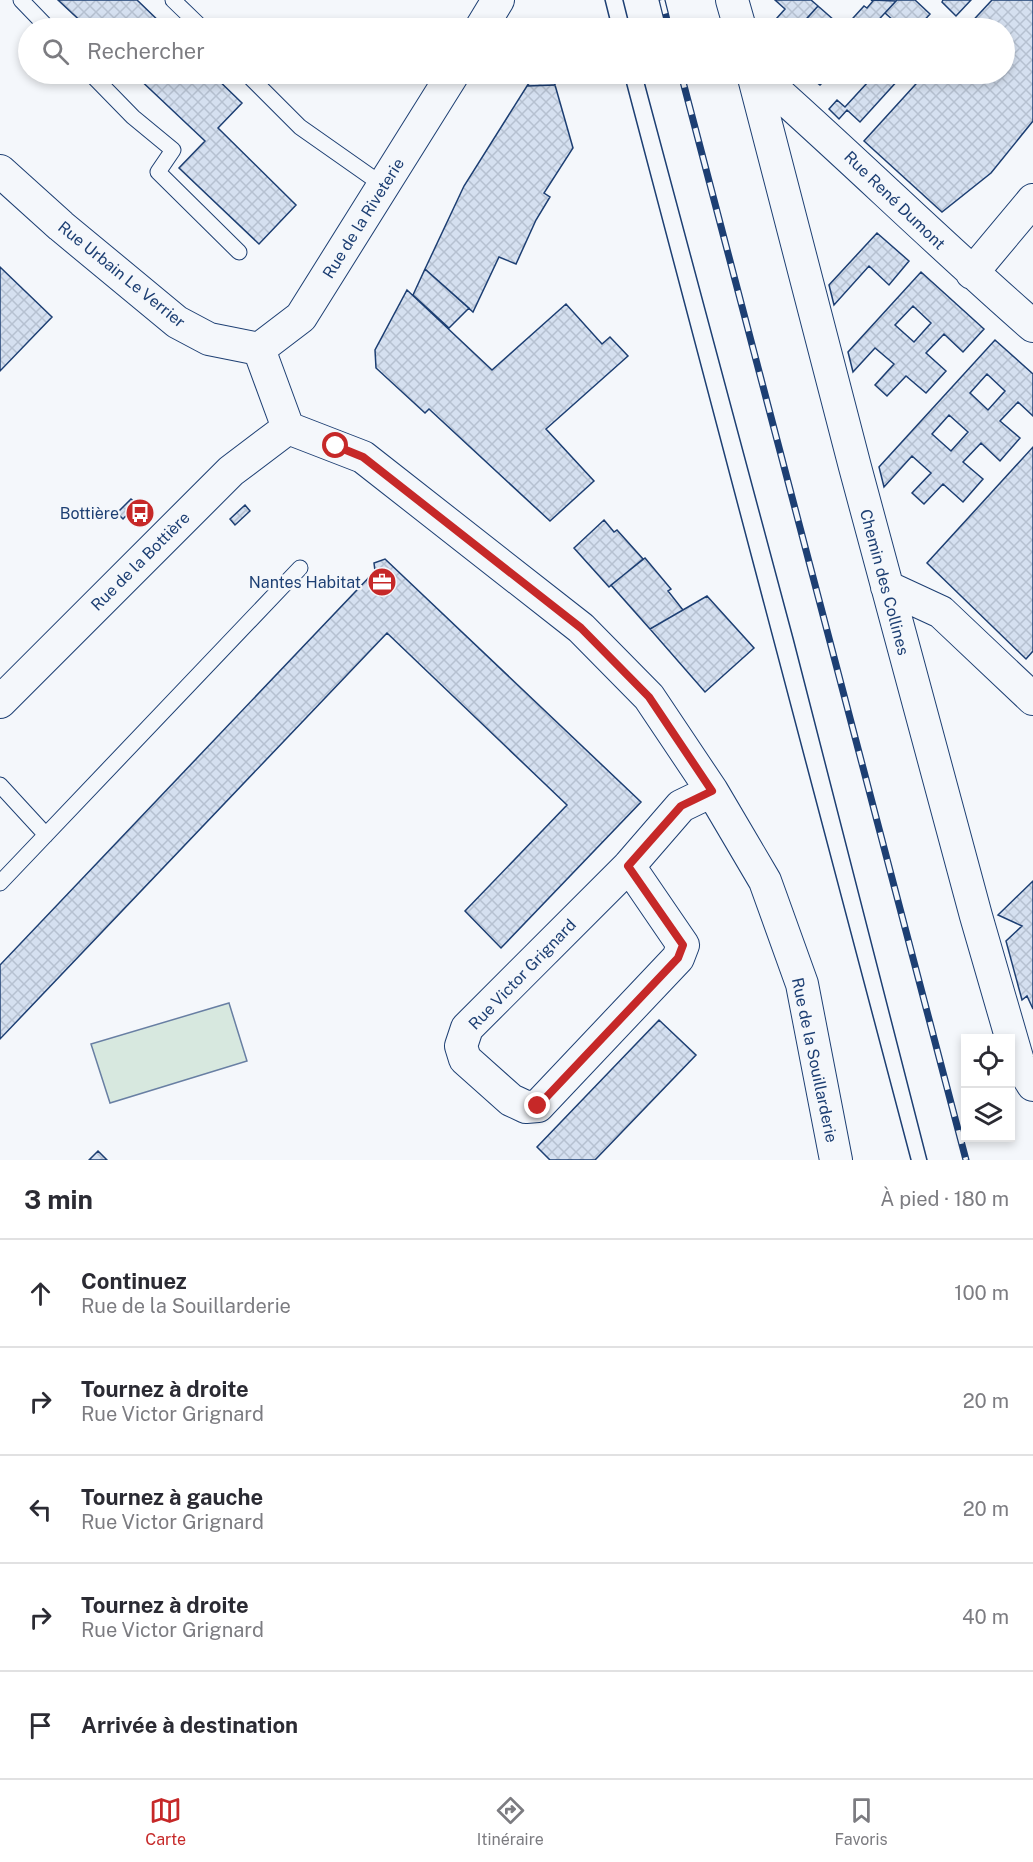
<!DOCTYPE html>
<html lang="fr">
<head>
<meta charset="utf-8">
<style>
  :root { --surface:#fff; --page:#f7f7f7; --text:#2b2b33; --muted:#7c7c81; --line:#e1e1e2; --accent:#c62828 }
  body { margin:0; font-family:"Public Sans",sans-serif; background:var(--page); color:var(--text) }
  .controls { position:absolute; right:18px; bottom:18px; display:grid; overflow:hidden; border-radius:0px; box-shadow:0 3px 9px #0003 }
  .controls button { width:54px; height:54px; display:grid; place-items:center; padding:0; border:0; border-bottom:2px solid var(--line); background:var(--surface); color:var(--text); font:30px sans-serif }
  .stop { position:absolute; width:18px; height:18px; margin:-14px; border:4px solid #c62828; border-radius:50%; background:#fff }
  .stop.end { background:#c62828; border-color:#fff; box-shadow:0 2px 6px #0008 }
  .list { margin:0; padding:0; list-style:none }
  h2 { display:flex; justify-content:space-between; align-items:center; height:78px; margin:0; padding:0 24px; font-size:26px }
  h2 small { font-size:20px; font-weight:400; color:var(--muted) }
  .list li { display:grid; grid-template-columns:39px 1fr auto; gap:18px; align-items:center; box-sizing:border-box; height:108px; padding:0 24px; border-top:2px solid var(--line) }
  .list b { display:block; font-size:22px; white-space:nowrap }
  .list p { margin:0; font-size:20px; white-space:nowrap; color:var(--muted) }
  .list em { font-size:20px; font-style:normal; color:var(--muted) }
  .icon { flex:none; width:33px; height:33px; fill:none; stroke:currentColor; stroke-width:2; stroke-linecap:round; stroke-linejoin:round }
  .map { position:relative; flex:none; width:1033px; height:1160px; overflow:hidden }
  .search { position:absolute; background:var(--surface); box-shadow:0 3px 9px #0003; left:18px; right:18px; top:18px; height:66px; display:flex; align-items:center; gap:15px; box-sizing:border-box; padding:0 21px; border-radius:33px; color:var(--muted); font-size:22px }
  .sheet { height:618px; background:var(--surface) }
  nav { display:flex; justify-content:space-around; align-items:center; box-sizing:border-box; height:84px; border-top:2px solid var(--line); background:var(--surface); font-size:16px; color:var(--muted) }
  nav a { display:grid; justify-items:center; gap:3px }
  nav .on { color:var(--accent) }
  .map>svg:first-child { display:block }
  .garden { fill:#d7e8df; stroke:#687fa3; stroke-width:1.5 }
  .building { fill:url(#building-cross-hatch); stroke:#1d3f73; stroke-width:1.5; fill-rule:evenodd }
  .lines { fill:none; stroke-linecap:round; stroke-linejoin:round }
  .service-casing { stroke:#1d3f73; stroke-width:17 }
  .minor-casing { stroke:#1d3f73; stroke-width:34 }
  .service { stroke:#f4f7fb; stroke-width:15 }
  .minor { stroke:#f4f7fb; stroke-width:32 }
  .tram { stroke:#1d3f73; stroke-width:1.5 }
  .rail-casing { stroke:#1d3f73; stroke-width:7 }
  .rail { stroke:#f4f7fb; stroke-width:4.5; stroke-dasharray:14; stroke-linecap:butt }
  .route { stroke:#c62828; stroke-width:8 }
  .labels { text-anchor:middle; stroke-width:4.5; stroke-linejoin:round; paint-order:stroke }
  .street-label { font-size:16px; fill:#1d3f73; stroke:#f4f7fb }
  .poi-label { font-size:16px; fill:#1d3f73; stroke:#f4f7fb; text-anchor:end }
</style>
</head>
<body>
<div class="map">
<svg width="1033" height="1160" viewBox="0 0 1033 1160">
  <defs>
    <pattern id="building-cross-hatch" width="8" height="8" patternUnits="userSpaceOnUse" patternTransform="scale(1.5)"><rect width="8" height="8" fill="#d5e0f0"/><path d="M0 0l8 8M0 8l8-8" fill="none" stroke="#b6c1d1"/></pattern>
  </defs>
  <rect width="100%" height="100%" fill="#f4f7fb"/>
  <path class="garden" d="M229,1003L247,1061L110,1103L91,1044Z"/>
  <path class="building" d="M58,0H137L166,28H88Z
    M775,0H811L818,6L798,28H768L785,9Z
    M871,0L896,1L871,28H844L864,6L867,8L873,1Z
    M897,0H915L930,14L920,25L924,28H902L885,13Z
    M943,0H971L956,16L942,2Z
    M992,0H1033V121L991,173L942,212L864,141L925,74H1004V28H966Z
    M818,6L843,28H806L802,24Z
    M134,74H212L242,103L218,128L296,205L259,244L179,168L205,141Z
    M535,74H551L555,85L527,86Z
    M790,74H806L799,81Z
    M806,74H831L820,85Z
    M856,74H893L899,79L860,122L847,110L839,119L829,109L837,100L845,107L867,83Z
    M555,85L573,148L544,193L550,197L536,220L516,264L499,257L473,312L425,269L464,186L527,86Z
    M877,233L909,261L889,285L869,266L834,305L829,285Z
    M0,267L52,317L0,371Z
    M425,269L469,308L449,328L413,295Z
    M921,272L984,329L963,352L944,334L926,353L946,371L926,393L906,376L887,396L875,385L894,364L875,348L853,372L848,352ZM913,306L931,323L914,342L895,325Z
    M407,290L492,370L566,304L602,344L610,337L628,356L546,429L594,481L550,521L429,409L425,413L376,368L375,350Z
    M995,340L1033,374V416L1018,402L1000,421L1020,438L1000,461L981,443L963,462L983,479L963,502L943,484L924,504L912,493L931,473L912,456L884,487L879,467ZM987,374L1005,391L988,410L970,393ZM949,415L968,432L951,451L932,434Z
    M1033,447V651L1026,659L927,563Z
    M131,499L137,504L123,519L117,513Z
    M245,505L250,511L235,525L230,519Z
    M604,520L614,532L617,530L643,559L609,587L574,548Z
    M645,558L671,589L668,591L683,610L650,629L611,585Z
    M385,559L641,802L501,948L465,911L567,805L387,633L0,1039V965L375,571L374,563Z
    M707,596L754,648L705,692L650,629Z
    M1033,881V1009L1027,996L1022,1000L1006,941L1022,926L998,915Z
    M659,1020L696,1055L595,1160H550L537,1147Z
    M98,1151L107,1160H89Z"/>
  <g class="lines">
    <g class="service-casing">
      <path id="service" d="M21,0L48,28
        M173,0L202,28
        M91,74L133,117L173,150L158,172L239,252
        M247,74L300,127L384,186
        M0,785L46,835
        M0,883L300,568"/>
    </g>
    <g class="minor-casing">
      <path id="minor" d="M732,0L740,28
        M481,28L498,0
        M753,74L855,467L976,916L1018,1061L1033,1085
        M757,74C850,156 939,244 1033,326
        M0,171L61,226L177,322L209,339L259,349
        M972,273L1033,200
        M259,349L301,317L453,74
        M259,349L288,428
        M288,428L363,457L581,628L649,697L712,791L765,881L802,984L836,1160
        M887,587L941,612L1033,699
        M0,702L231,471L288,428
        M629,866L683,945L678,958L538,1106L526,1107L511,1100L465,1059L461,1046L467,1028L629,866L681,806L712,791"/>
    </g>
    <use href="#service" class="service"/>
    <use href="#minor" class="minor"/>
    <path class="tram" d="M605,0L612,28
      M623,0L630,28
      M624,74L911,1160
      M642,74L793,638L927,1160"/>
    <g class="rail-casing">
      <path id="rail" d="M662,0L669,28
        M681,74L966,1160"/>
    </g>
    <use href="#rail" class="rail"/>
  </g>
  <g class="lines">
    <path class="route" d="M336,446L363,457L581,628L649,697L712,791L681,806L628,866L683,945L678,958L538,1106"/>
  </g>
  <defs>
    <g id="bus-disc" transform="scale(1.5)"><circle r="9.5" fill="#c62828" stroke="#f4f7fb"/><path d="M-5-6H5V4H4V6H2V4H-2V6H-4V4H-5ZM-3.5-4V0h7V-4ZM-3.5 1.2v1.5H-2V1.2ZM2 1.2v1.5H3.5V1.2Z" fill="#fff"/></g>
    <g id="office-disc" transform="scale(1.5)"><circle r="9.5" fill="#c62828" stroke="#f4f7fb"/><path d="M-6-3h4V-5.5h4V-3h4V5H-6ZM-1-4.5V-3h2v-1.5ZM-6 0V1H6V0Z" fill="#fff"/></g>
  </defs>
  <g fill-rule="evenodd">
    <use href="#bus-disc" x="140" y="513"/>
    <use href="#office-disc" x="382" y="582"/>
  </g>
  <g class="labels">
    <g class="street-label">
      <text transform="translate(895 200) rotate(44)" y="6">Rue René Dumont</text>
      <text transform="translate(363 218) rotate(-58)" y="6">Rue de la Riveterie</text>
      <text transform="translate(122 274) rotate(39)" y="6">Rue Urbain Le Verrier</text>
      <text transform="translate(140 561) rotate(-45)" y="6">Rue de la Bottière</text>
      <text transform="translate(885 582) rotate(75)" y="6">Chemin des Collines</text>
      <text transform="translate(522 974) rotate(-46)" y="6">Rue Victor Grignard</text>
      <text transform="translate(815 1060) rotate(78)" y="6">Rue de la Souillarderie</text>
    </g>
    <g class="poi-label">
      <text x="119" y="519">Bottière</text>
      <text x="361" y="588">Nantes Habitat</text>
    </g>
  </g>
</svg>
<div class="controls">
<button><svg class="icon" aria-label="locate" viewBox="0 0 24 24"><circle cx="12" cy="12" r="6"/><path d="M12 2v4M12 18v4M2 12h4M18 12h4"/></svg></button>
<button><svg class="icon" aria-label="layers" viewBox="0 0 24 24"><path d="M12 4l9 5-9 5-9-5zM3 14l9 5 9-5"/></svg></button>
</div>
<div class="stop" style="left:336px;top:446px"></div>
<div class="stop end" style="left:538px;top:1106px"></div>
<div class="search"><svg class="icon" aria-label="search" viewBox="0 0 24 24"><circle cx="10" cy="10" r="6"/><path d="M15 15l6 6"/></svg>Rechercher</div>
</div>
<section class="sheet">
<h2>3 min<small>À pied · 180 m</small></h2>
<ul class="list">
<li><svg class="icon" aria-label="ahead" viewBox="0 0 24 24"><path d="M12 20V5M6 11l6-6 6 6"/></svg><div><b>Continuez</b><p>Rue de la Souillarderie</p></div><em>100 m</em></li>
<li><svg class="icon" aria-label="right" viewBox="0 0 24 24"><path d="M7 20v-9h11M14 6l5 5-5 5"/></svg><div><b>Tournez à droite</b><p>Rue Victor Grignard</p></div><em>20 m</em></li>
<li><svg class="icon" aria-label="left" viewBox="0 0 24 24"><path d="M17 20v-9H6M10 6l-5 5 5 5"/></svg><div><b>Tournez à gauche</b><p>Rue Victor Grignard</p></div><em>20 m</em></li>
<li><svg class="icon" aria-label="right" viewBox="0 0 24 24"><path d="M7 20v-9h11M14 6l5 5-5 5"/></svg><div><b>Tournez à droite</b><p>Rue Victor Grignard</p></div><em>40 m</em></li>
<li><svg class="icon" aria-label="arrive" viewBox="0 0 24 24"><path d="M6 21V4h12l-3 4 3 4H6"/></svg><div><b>Arrivée à destination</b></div></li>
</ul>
</section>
<nav>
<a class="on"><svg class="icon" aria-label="map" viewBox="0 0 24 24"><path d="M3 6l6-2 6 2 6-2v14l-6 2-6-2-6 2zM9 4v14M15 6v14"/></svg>Carte</a>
<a><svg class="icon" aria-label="directions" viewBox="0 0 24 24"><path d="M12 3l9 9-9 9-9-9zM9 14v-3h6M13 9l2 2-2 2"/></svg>Itinéraire</a>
<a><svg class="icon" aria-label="saved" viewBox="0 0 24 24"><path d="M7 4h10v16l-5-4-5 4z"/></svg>Favoris</a>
</nav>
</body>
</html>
